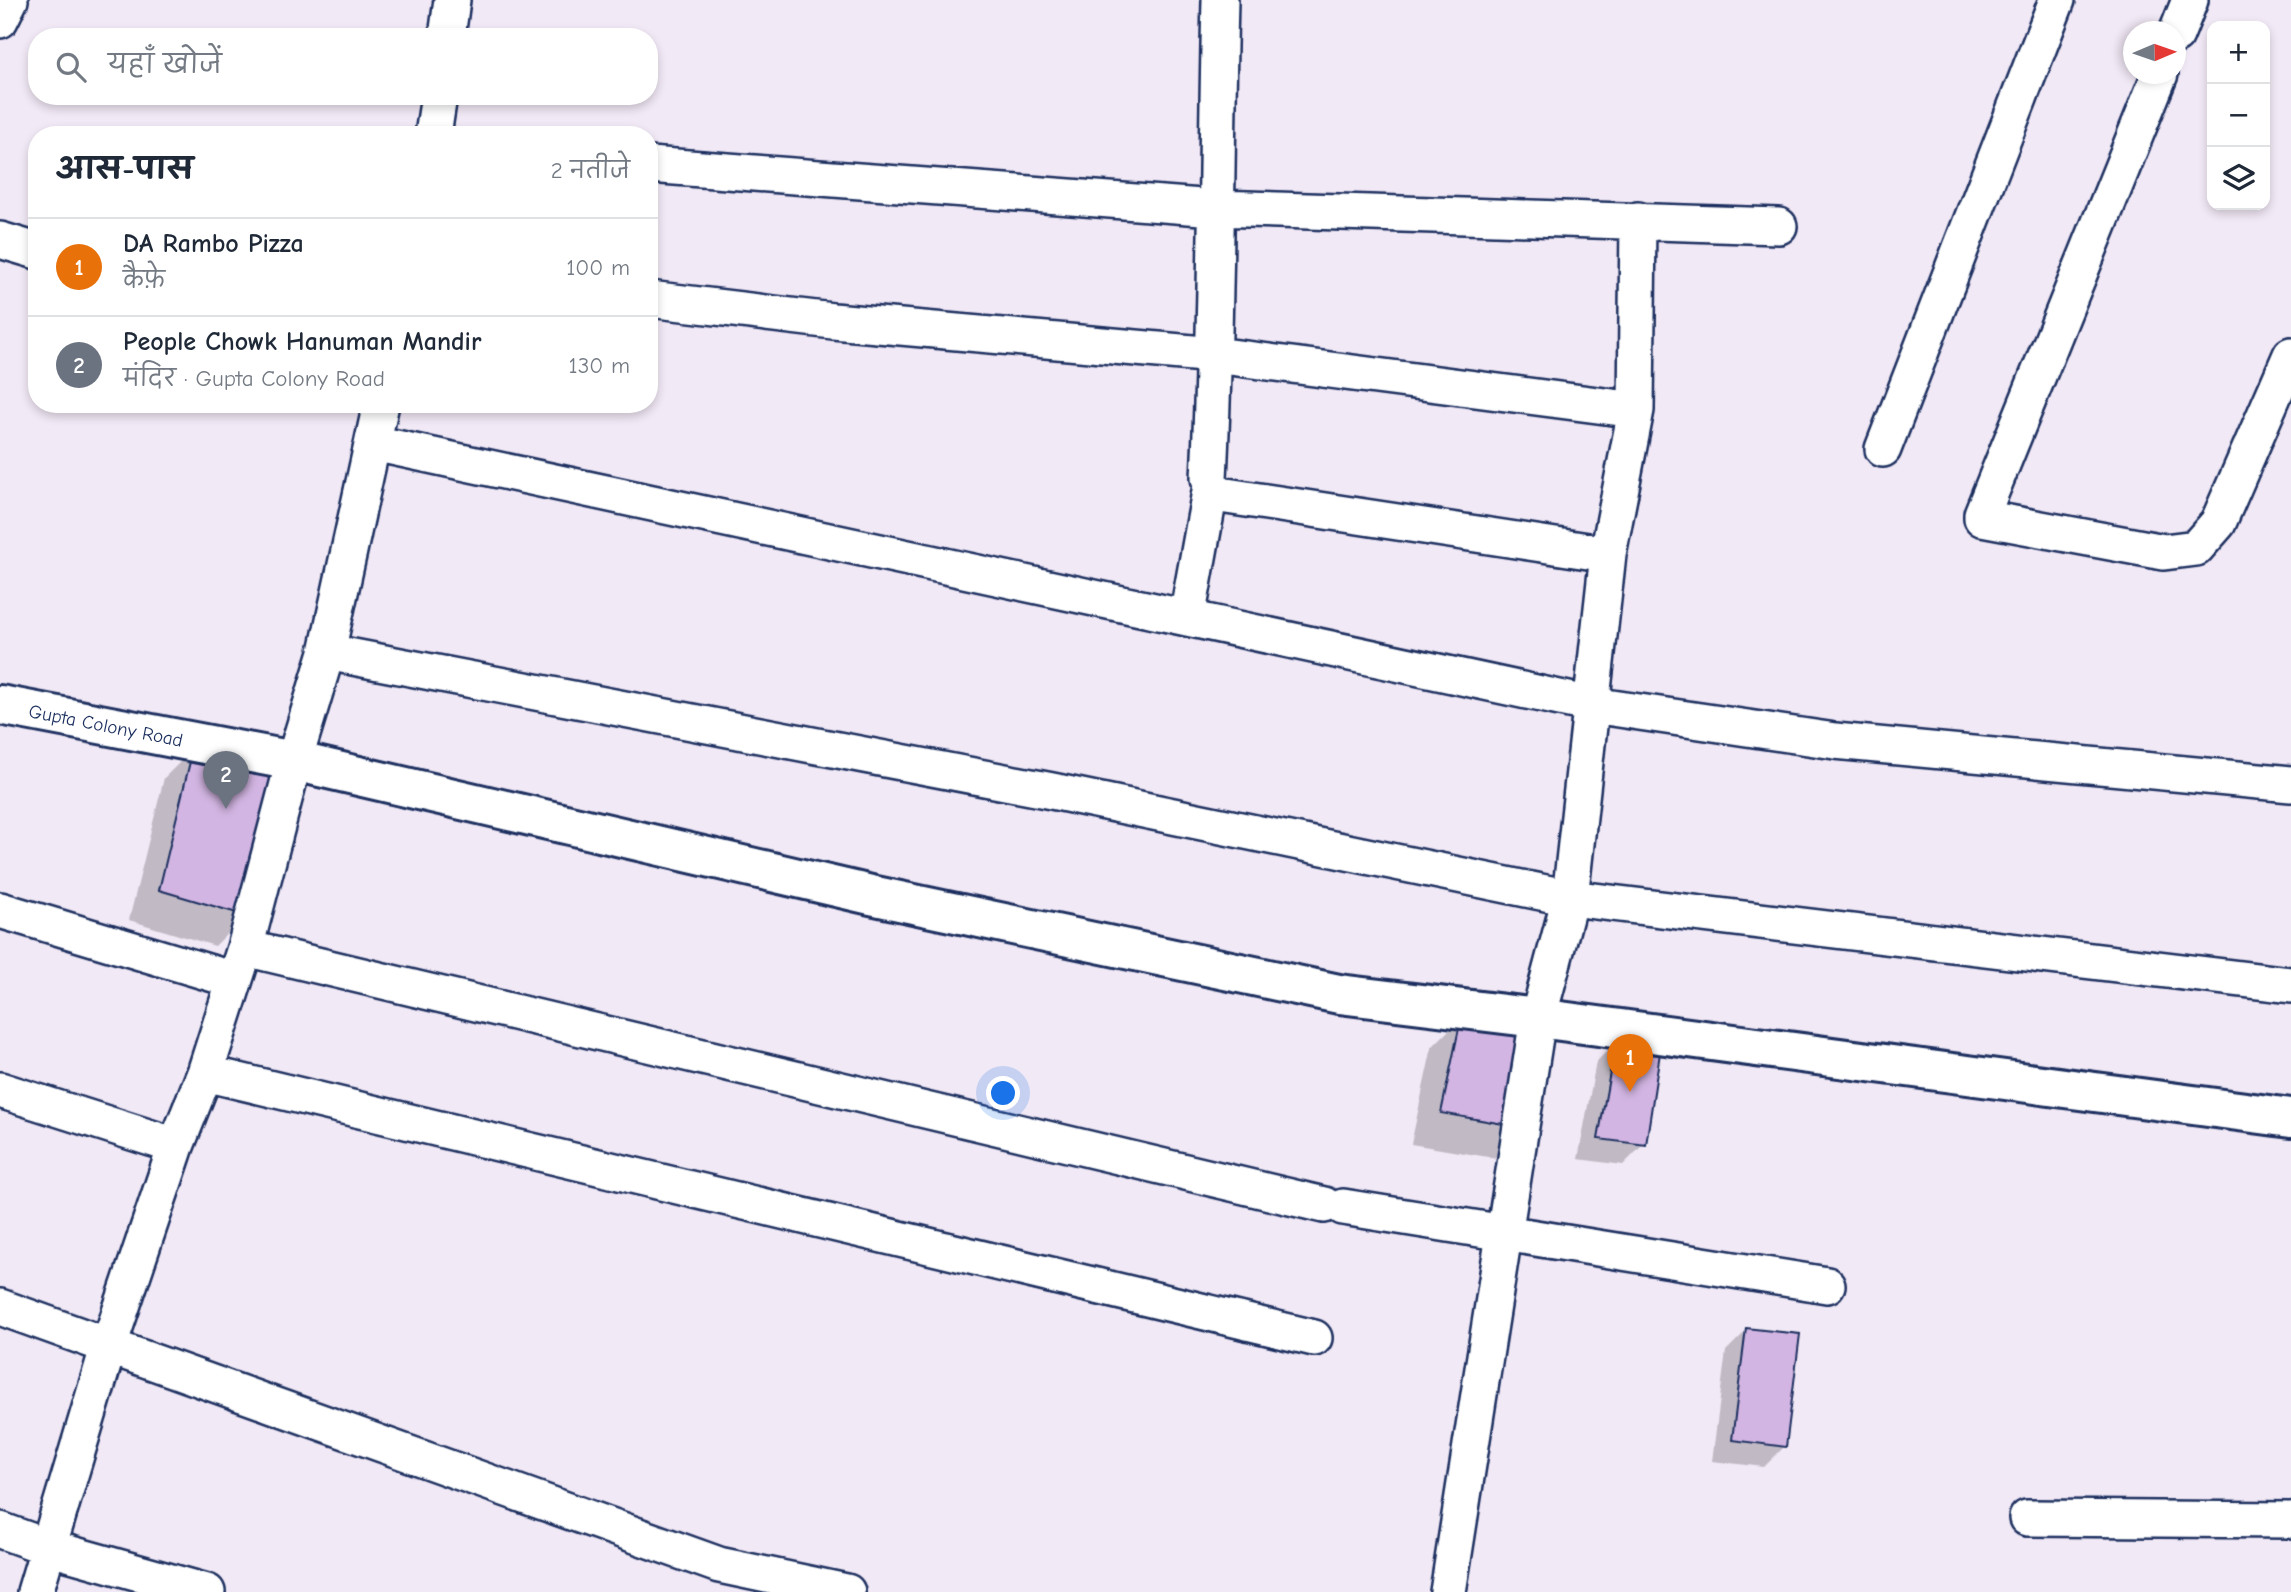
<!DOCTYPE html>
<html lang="hi">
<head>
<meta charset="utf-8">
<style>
  :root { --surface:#fff; --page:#f6f6f7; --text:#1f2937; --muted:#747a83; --line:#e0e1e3; --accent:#c8321e }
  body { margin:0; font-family:"Comic Neue","Playpen Sans Deva",sans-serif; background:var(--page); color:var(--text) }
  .controls { position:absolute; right:21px; top:21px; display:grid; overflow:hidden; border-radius:14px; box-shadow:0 4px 10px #0003 }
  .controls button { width:63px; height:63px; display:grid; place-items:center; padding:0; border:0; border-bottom:2px solid var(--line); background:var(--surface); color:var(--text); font:35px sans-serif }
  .compass { position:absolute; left:2123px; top:21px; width:63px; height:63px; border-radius:50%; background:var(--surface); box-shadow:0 4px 10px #0003; rotate:88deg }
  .you { position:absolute; left:1004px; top:1094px; width:24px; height:24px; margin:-18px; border:5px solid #fff; border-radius:50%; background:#1a73e8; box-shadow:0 0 0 10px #1a73e833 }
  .badge { display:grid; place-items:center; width:46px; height:46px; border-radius:50%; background:var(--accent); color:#fff; font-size:23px; font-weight:700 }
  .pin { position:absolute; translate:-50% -58px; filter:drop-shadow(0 2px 4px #0008) }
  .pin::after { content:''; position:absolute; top:37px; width:24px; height:21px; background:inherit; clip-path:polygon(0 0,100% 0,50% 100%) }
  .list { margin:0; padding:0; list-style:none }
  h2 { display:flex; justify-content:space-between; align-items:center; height:91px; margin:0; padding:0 28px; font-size:30px }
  h2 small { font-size:23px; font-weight:400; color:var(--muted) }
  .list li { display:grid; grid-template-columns:46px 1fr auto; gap:21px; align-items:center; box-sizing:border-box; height:98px; padding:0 28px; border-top:2px solid var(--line) }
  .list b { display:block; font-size:26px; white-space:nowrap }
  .list p { margin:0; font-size:23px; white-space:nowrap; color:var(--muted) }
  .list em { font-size:23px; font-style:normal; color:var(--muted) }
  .icon { flex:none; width:38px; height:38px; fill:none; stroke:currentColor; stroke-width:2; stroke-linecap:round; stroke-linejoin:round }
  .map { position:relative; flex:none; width:2291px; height:1592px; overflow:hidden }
  .search { position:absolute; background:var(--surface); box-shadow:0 4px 10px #0003; left:28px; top:28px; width:630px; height:77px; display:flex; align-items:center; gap:18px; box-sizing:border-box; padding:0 24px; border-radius:28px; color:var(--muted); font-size:26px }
  .panel { position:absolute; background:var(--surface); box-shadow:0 4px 10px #0003; left:28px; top:126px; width:630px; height:287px; border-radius:28px }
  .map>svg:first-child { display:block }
  .shadow { fill:#0003 }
  .building { fill:#d2b5e2; stroke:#1b2f5e; stroke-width:2 }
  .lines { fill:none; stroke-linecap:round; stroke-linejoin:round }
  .minor-casing { stroke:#1b2f5e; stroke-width:40 }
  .tertiary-casing { stroke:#1b2f5e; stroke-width:44 }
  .minor { stroke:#fff; stroke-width:35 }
  .tertiary { stroke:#fff; stroke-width:38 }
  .labels { text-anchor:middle; stroke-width:7; stroke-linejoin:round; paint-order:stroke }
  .street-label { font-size:19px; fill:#1b2f5e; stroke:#fff }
</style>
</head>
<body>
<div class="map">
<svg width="2291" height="1592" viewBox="0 0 2291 1592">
  <rect width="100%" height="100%" fill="#f2e9f6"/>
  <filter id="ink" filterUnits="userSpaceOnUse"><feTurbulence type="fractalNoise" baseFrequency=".0143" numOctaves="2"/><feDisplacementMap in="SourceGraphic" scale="14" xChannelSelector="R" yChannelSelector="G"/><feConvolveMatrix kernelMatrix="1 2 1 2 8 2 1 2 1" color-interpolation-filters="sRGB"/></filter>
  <g filter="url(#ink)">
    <path class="shadow" d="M195,747L246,915L215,946L129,920L164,778Z
      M1463,1016L1525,1127L1494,1158L1411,1144L1432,1047Z
      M1617,1041L1644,1144L1623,1165L1578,1159L1596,1062Z
      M1747,1330L1785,1446L1764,1467L1712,1461L1726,1351Z"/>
    <path class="building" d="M194,745L285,763L247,916L159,890Z
      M1462,1014L1544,1024L1526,1128L1441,1113Z
      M1616,1039L1661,1046L1646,1145L1598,1139Z
      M1746,1328L1800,1334L1786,1447L1732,1440Z"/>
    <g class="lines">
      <g class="minor-casing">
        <path id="minor" d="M1220,0C1216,159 1217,319 1209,478L1211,486L1220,495L1608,554
          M0,20L10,0
          M2176,35L2190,0
          M447,37L452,0
          M2160,74L1982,514V518L2164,552L2196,548L2218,523L2291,355
          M433,135L439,96
          M649,165L1215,208L1779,226
          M0,240L37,251
          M649,299L833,321L1215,355L1636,410L1638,220
          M373,443L1592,705L1835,741L2291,784
          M1883,449L2057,0
          M1187,618L1211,486
          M327,652L1052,791L1570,898L2291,985
          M0,910L234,980
          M245,948L1324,1205
          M205,1073L1314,1338
          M0,1090L176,1146
          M1343,1207L1827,1285
          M0,1307L719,1565L847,1592
          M2027,1518L2291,1520
          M0,1530L50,1548L207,1592
          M35,1592L109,1345L176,1146L205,1073L245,948L294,761L327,652L381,404
          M1448,1592L1538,1018L1570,898L1608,554L1636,410"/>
      </g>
      <g class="tertiary-casing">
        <path id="tertiary" d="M0,705L294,761L871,895L1339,994L1538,1018L2291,1118"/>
      </g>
      <use href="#minor" class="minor"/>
      <use href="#tertiary" class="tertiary"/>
    </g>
  </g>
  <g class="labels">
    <g class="street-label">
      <text transform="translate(106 725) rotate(11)" y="7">Gupta Colony Road</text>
    </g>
  </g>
</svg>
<div class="controls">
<button>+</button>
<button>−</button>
<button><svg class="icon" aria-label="layers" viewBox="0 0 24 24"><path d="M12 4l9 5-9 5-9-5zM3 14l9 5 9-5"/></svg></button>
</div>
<svg class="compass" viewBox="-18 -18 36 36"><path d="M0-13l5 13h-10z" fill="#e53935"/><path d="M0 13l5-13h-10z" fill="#747a83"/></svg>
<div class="you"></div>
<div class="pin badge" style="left:1630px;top:1092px;background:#e8710a">1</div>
<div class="pin badge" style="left:226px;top:809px;background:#6b7280">2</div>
<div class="search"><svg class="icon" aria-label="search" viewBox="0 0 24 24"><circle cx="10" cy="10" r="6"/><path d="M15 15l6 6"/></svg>यहाँ खोजें</div>
<section class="panel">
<h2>आस-पास<small>2 नतीजे</small></h2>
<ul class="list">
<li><span class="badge" style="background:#e8710a">1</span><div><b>DA Rambo Pizza</b><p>कैफ़े</p></div><em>100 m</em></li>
<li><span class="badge" style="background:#6b7280">2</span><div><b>People Chowk Hanuman Mandir</b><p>मंदिर · Gupta Colony Road</p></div><em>130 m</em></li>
</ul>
</section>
</div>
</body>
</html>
